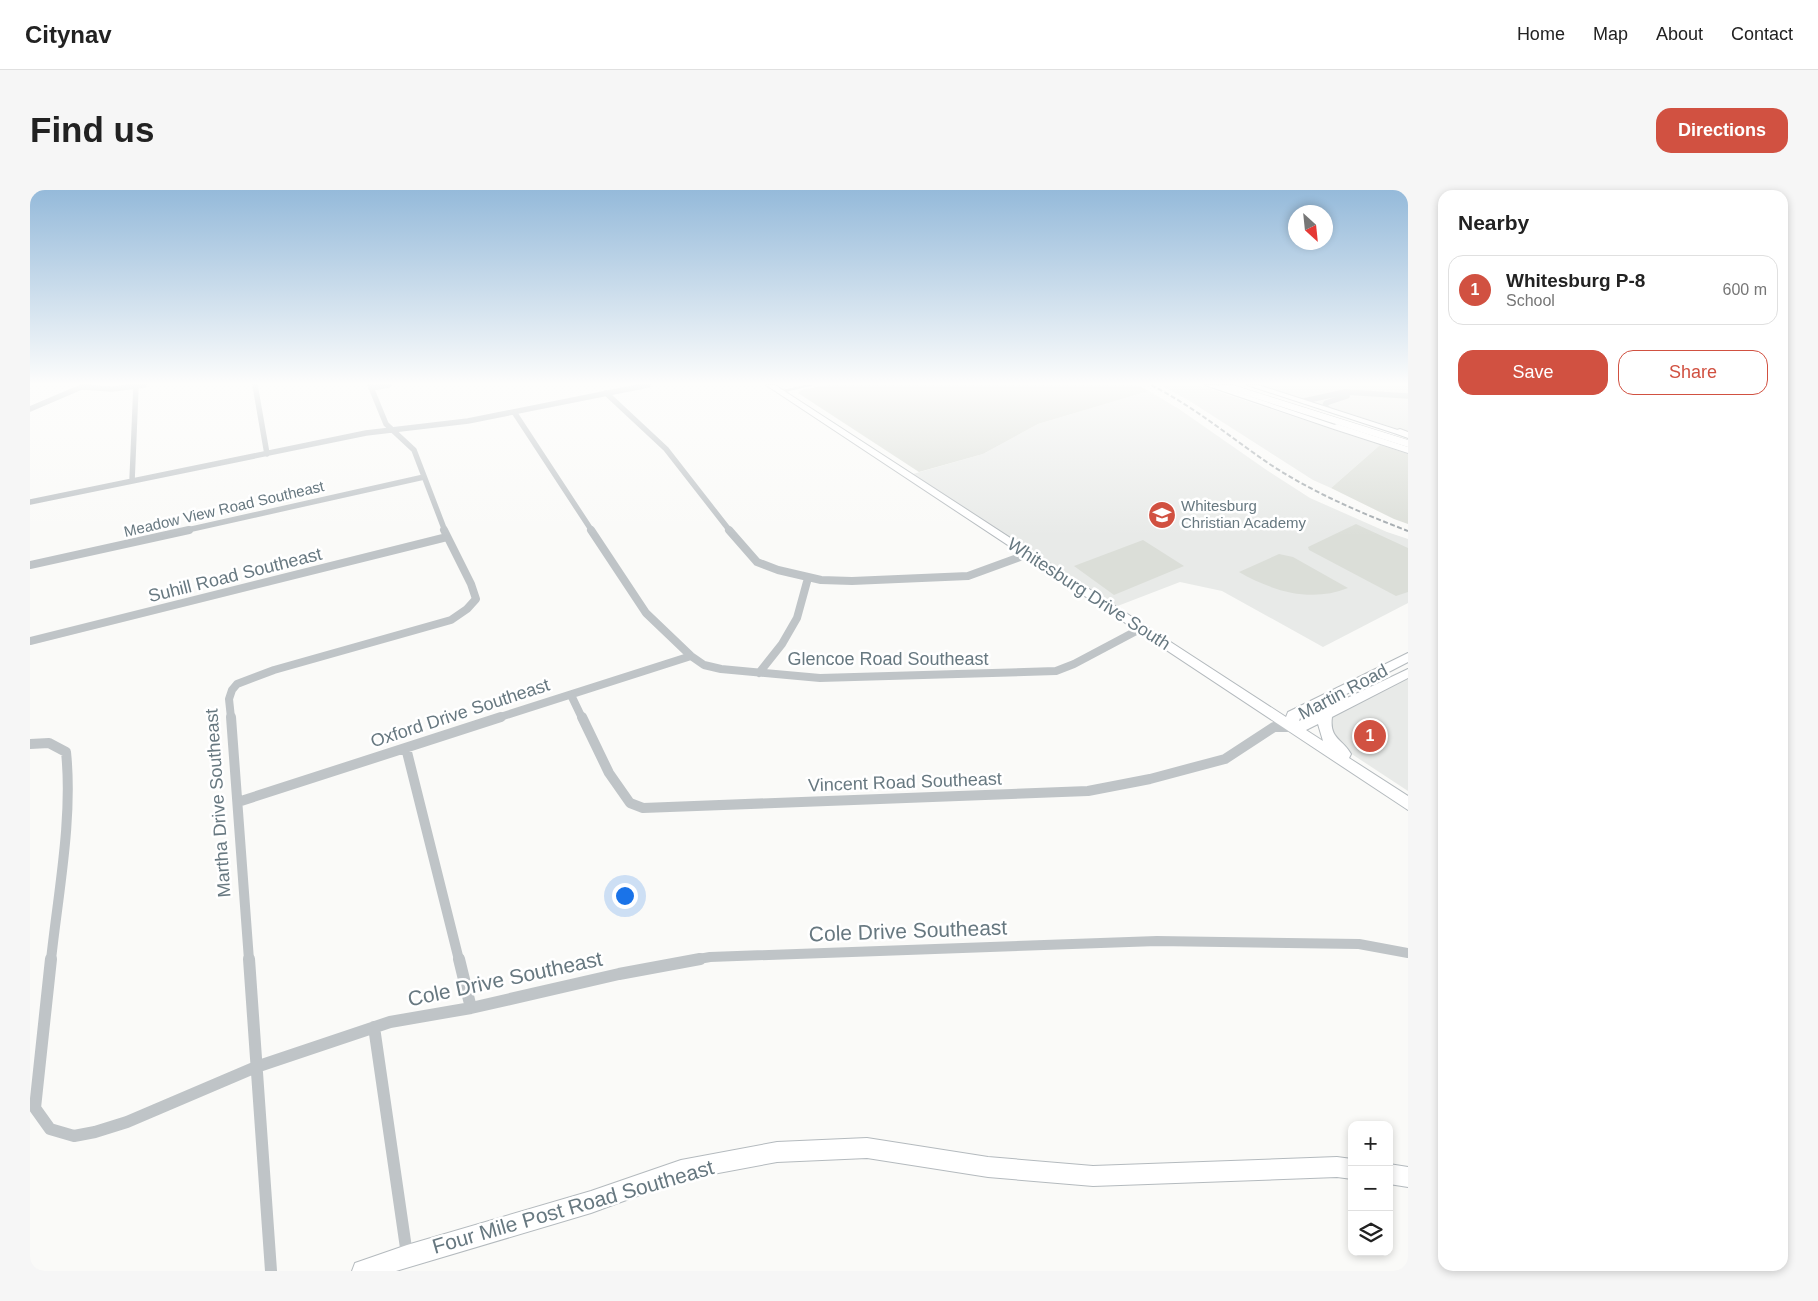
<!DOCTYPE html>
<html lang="en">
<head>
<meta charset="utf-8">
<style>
  :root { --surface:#fff; --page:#f6f6f6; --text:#222; --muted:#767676; --line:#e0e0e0; --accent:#d15141 }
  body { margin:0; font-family:Helvetica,sans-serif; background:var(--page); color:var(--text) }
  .controls { position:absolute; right:15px; bottom:15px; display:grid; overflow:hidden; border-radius:10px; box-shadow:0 2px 8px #0003 }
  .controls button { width:45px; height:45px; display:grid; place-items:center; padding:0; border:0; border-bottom:1px solid var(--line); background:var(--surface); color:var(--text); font:25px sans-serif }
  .compass { position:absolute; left:1258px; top:15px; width:45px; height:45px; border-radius:50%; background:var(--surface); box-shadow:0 2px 8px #0003; rotate:153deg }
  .you { position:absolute; left:594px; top:705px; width:18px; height:18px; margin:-12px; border:4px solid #fff; border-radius:50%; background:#1a73e8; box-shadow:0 0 0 8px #1a73e833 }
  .badge { display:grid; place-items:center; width:32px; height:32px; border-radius:50%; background:var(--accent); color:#fff; font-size:16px; font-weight:700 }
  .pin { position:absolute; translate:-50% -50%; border:2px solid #fff; box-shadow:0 1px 5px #0006 }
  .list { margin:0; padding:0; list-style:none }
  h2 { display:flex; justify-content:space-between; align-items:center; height:65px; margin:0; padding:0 20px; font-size:21px }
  h2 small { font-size:16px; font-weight:400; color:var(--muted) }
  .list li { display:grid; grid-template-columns:32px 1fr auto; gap:15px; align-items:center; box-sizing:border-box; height:70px; margin:0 10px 10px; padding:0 10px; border:1px solid var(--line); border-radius:15px }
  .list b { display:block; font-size:19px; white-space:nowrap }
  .list p { margin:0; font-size:16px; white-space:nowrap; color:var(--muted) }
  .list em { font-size:16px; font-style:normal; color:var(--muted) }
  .actions { display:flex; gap:10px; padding:15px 20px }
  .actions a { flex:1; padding:11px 0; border:1px solid var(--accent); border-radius:15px; text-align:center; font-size:18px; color:var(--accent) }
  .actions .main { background:var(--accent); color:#fff }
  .icon { flex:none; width:28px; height:28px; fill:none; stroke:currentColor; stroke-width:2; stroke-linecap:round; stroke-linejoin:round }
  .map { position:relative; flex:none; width:1378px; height:1081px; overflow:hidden; border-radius:15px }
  header { display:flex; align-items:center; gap:30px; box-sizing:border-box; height:70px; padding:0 25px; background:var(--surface); border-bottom:1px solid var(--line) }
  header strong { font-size:24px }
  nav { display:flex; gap:28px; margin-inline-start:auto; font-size:18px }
  .intro { display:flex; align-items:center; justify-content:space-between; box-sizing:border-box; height:120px; padding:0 30px }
  h1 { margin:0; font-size:35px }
  .button { padding:12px 22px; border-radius:15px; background:var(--accent); color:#fff; font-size:18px; font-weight:700 }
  main { display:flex; gap:30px; padding:0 30px }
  aside { flex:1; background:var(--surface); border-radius:15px; box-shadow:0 2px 8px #0003 }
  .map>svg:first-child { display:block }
  .built { fill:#e8eae8 }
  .green { fill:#dbded8 }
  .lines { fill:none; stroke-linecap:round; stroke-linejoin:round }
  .secondary-casing { stroke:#b4babe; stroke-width:2 }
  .primary-casing { stroke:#b3b9bc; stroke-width:2 }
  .motorway-casing { stroke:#b3b8bb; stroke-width:1 }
  .minor-far3 { stroke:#bfc4c7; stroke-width:5.5 }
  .minor-far2 { stroke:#bfc4c7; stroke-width:8 }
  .minor-far1 { stroke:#bfc4c7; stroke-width:10 }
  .minor { stroke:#bfc4c7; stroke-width:12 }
  .tertiary { fill:#bfc4c7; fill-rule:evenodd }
  .secondary { fill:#fff; fill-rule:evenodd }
  .primary { fill:#fff; fill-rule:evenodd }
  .motorway { fill:#fff; fill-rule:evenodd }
  .rail { stroke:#a2a9ad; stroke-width:2; stroke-dasharray:5 2.5; stroke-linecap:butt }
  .labels { text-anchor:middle; stroke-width:5; stroke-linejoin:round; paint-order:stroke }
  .far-poi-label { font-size:15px; fill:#677880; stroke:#fff; text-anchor:start }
  .far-street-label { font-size:15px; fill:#677880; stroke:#fff }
  .street-label { font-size:18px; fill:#677880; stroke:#fff }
  .near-street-label { font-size:21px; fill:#677880; stroke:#fff }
</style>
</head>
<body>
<header>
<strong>Citynav</strong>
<nav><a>Home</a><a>Map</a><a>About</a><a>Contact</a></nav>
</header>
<div class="intro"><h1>Find us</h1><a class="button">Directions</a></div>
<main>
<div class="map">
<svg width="1378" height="1081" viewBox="0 0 1378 1081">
  <rect width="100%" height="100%" fill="#fafaf8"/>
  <path class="built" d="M1130,195H1168L1350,255L1301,298L1283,290L1158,210Z
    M1227,195H1378V242L1276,210Z
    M1119,201L1149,219L1238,281L1280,308L1357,342L1378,349V413L1293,457L1192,401L1150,392L1085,417L883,284L953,264L1008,234Z
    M1378,488V601L1305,553L1297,539L1301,527Z"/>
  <path class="green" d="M797,195H1107L1119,201L1008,234L953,264L889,282L768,203L771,200Z
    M1350,255L1378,264V334L1364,329L1301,298Z
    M1326,334L1378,358V402L1366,406L1279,360L1278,357Z
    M1113,350L1154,376L1084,405L1044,376Z
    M1249,364L1263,367L1318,398C1281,413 1242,401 1209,382Z"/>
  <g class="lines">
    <g class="secondary-casing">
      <path id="secondary" d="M736,195H745L1256,527L1258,522L1378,463V472L1270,528L1269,531L1378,479V488L1302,527C1299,549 1313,549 1321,564L1319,568L1378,606V620ZM1288,534L1293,551L1276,540Z
        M1175,195H1186L1311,237L1310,239H1304Z
        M1217,195H1228L1374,242L1373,244H1367Z
        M837,948L958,967L1063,976L1307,967L1322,969V989L1307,987L1063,996L958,987L837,968L747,972L651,990L561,1023L366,1081H322L325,1073L377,1055L561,1001L651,970L747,952Z
        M1359,974L1378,977V997L1359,994Z"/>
    </g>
    <g class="primary-casing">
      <path id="primary" d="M1307,234L1378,257V263L1304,239V235Z
        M1370,239L1378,242V248L1367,244V240Z"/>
    </g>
    <g class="motorway-casing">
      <path id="motorway" d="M1189,195H1203L1378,250V257L1190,197Z"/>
    </g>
    <path class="minor-far3" d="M225,195L237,264
      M340,195L356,234L384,260L415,341
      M53,197L82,199L114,195
      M341,198L359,195
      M576,203L636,259L700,341
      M1274,211L1315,202L1378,206
      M0,219L56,195
      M1298,219L1295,216L1296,213L1317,206
      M484,222L562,341
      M102,291L106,196
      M0,312L336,243L438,231L618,195
      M153,341L394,287"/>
    <path class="minor-far2" d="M561,340L616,423L661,466L674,475L691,479L790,488L1026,481L1044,474L1110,439
      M699,340L727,372L748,380L791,390L822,391L938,386L998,364
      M0,375L159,340
      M0,451L417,347
      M729,483L752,454L767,428L778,388
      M541,505L552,528
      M201,528L199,509L202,500L207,494L244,480L421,430L437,419L446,409L441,394L414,340
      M467,528L661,466"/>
    <path class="minor-far1" d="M201,527L219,770
      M552,527L579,583L600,613L613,618L1058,601L1120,589L1195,569L1244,537H1262
      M0,554L19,553L36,562C43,628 28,704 21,770
      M376,558L429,770
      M208,612L471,527
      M663,770L680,767L1127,751L1329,754L1378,763"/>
    <path class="minor" d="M21,769L5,918L20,939L44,946L65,942L97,932L226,877L360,832L441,818L589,784L670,769
      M219,769L241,1081
      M429,769L441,818
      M344,837L377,1065"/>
    <path class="tertiary" d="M774,195H785L751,203L748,201Z"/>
    <use href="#secondary" class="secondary"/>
    <use href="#primary" class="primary"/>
    <use href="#motorway" class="motorway"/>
    <path class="rail" d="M1121,195C1165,217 1201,248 1241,275C1284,303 1331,323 1378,341"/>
  </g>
  <linearGradient id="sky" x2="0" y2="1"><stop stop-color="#95bada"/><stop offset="0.56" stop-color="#fdfdfc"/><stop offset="1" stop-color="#fdfdfc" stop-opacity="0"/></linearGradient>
  <rect width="1378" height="346" fill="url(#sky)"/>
  <defs>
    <g id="school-disc" transform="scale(1.4375)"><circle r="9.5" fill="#d15141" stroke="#fff"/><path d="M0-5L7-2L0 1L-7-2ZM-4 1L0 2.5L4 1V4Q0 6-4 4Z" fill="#fff"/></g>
  </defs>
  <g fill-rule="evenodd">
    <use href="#school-disc" x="1132" y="325"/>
  </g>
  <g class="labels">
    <g class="far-poi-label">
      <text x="1151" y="321">Whitesburg<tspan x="1151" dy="17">Christian Academy</tspan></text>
    </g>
    <g class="far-street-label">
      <text transform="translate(194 319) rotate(-13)" y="5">Meadow View Road Southeast</text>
    </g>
    <g class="street-label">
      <text transform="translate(205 385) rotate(-14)" y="6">Suhill Road Southeast</text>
      <text transform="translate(1059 404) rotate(33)" y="6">Whitesburg Drive South</text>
      <text x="858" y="475">Glencoe Road Southeast</text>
      <text transform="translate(1313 502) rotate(-28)" y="6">Martin Road</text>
      <text transform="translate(430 523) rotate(-18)" y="6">Oxford Drive Southeast</text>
      <text transform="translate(875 592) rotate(-2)" y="6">Vincent Road Southeast</text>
      <text transform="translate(188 613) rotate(-94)" y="6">Martha Drive Southeast</text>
    </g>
    <g class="near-street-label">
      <text transform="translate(878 741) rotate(-2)" y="7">Cole Drive Southeast</text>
      <text transform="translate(475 789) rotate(-12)" y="7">Cole Drive Southeast</text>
      <text transform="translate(543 1017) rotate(-16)" y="7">Four Mile Post Road Southeast</text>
    </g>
  </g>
</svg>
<div class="controls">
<button>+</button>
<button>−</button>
<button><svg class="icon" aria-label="layers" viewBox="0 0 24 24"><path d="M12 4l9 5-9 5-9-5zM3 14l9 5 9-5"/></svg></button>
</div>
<svg class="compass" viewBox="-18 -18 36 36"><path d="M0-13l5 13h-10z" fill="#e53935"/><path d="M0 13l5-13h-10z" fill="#767676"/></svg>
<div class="you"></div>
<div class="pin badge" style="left:1340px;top:546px">1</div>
</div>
<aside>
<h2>Nearby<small></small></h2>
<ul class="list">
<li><span class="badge">1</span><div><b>Whitesburg P-8</b><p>School</p></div><em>600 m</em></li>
</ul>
<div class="actions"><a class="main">Save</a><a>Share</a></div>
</aside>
</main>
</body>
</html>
